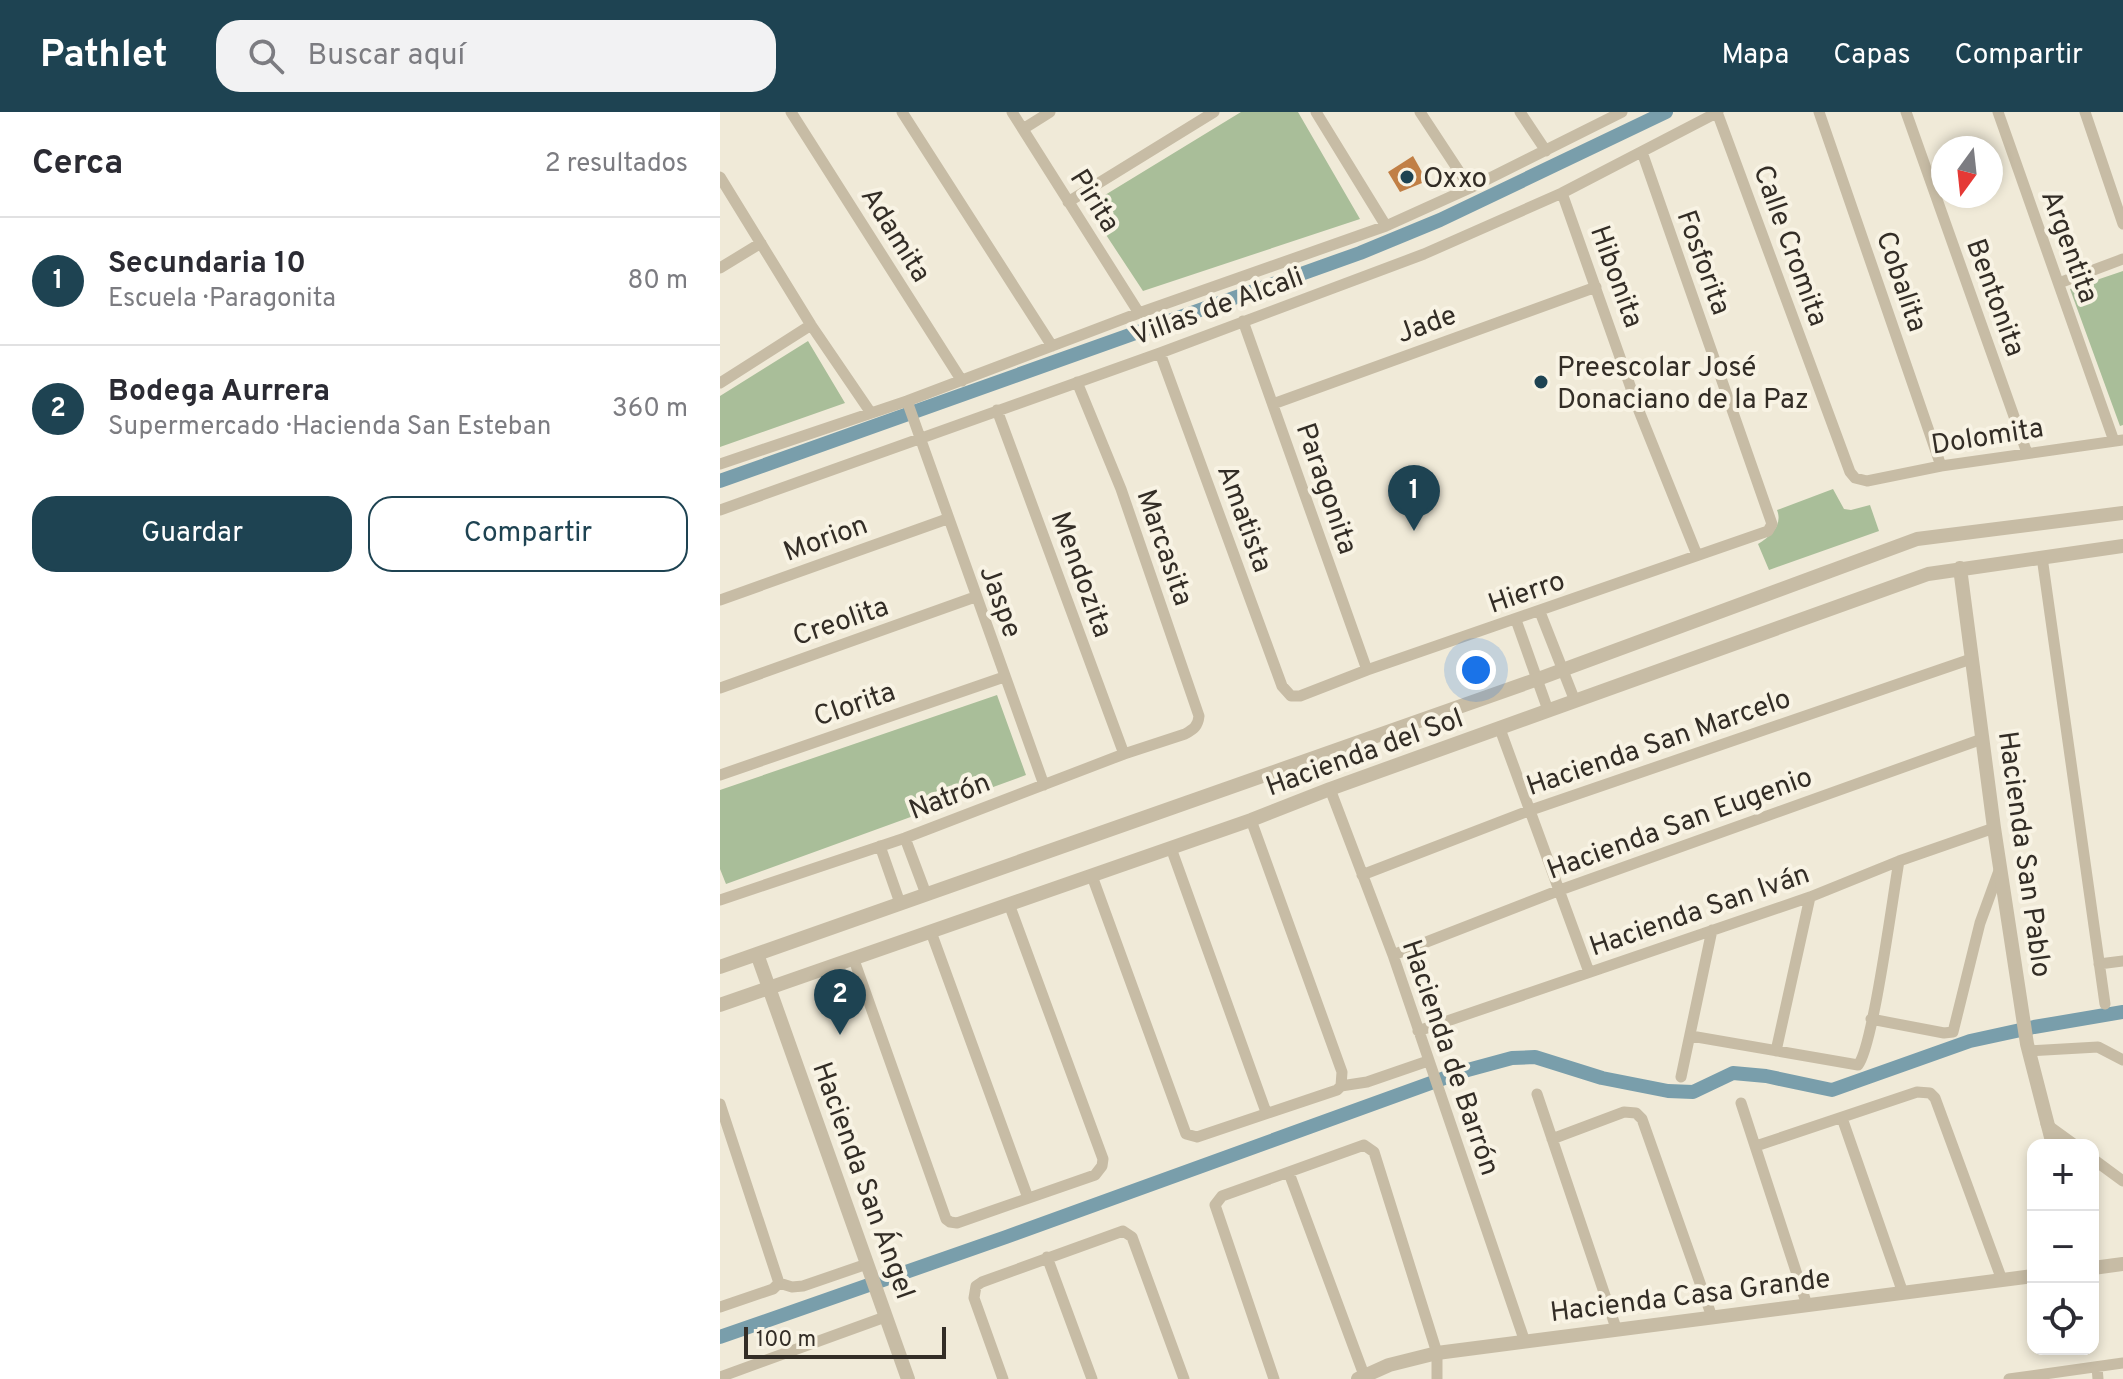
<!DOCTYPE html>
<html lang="es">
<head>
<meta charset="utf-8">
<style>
  :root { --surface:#fff; --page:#f2f2f3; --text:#2b2b33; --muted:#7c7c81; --line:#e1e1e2; --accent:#1e4352 }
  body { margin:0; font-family:Overpass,sans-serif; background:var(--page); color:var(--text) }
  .controls { position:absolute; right:24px; bottom:24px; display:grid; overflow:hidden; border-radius:16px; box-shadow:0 4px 12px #0003 }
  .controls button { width:72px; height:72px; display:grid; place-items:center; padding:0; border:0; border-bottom:2px solid var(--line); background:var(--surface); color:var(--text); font:40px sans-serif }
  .compass { position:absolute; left:1211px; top:24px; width:72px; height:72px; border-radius:50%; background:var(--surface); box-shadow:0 4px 12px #0003; rotate:195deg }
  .scale { position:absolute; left:24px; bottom:20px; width:202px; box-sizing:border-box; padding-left:8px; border:4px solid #332d26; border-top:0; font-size:22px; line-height:28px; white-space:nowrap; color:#332d26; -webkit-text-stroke:6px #f8f3e4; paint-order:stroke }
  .you { position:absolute; left:756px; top:558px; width:28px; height:28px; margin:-20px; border:6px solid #fff; border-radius:50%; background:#1a73e8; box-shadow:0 0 0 12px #1a73e833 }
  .badge { display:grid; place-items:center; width:52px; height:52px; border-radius:50%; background:var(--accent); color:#fff; font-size:26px; font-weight:700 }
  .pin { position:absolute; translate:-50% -66px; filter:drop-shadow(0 2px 4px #0008) }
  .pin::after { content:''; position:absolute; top:42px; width:28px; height:24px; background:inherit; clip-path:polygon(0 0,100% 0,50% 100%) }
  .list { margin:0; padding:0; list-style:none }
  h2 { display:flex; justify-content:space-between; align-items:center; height:104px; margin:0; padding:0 32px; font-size:34px }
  h2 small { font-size:26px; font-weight:400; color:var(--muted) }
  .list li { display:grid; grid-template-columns:52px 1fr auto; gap:24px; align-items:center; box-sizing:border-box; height:128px; padding:0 32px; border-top:2px solid var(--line) }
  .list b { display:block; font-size:30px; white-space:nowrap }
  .list p { margin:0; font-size:26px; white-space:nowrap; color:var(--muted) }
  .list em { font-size:26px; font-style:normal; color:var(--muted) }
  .actions { display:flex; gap:16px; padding:24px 32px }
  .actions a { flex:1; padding:18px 0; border:2px solid var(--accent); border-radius:24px; text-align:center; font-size:28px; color:var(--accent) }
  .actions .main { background:var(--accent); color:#fff }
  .icon { flex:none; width:44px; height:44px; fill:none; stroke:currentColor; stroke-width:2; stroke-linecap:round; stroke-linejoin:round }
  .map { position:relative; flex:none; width:1403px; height:1267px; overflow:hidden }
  header { display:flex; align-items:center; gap:48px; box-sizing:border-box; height:112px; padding:0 40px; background:var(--accent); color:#fff }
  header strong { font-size:38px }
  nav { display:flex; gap:44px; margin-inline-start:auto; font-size:28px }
  .search { width:560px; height:72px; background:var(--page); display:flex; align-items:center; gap:20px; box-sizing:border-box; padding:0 28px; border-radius:24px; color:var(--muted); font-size:30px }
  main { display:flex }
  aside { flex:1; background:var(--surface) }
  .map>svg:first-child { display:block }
  .green { fill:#a9be99 }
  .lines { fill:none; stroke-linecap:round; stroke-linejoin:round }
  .canal { stroke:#799eab; stroke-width:14 }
  .building { fill:#c17f45 }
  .minor { stroke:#c7bca5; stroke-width:11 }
  .tertiary { stroke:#c7bca5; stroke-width:14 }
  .poi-dot { fill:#1e4352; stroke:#f8f3e4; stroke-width:3 }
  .labels { text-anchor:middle; stroke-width:8; stroke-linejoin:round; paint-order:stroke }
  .poi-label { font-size:28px; fill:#332d26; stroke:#f8f3e4; text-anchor:start }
  .street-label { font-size:28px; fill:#332d26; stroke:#f8f3e4 }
</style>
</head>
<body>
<header>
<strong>Pathlet</strong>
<div class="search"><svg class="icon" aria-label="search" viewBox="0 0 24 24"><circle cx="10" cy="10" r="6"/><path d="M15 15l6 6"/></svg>Buscar aquí</div>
<nav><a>Mapa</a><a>Capas</a><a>Compartir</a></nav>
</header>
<main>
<aside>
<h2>Cerca<small>2 resultados</small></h2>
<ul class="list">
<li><span class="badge">1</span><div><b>Secundaria 10</b><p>Escuela · Paragonita</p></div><em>80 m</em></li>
<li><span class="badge">2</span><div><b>Bodega Aurrera</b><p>Supermercado · Hacienda San Esteban</p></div><em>360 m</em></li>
</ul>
<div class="actions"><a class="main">Guardar</a><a>Compartir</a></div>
</aside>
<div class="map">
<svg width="1403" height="1267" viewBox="0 0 1403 1267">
  <rect width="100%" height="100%" fill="#f0ead8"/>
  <path class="green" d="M521,0H578L640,107L423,179L367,94Z
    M1403,159V313L1400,314L1350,177Z
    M88,229L125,291L0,335V284Z
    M1113,377L1124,397L1131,398L1150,393L1159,419L1049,458L1038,432C1051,424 1063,413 1057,398Z
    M277,583L306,663L6,772L0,757V678Z"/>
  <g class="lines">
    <path class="canal" d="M0,369L640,141L720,108L946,0
      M0,1225L286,1125L744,959L792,946L815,945L882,966L948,979L973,980L1013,961L1046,964L1112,978L1250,929L1314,915L1403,900"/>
  </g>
  <path class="building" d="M693,44L707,69L680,80L668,60Z"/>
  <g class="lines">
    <path class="minor" d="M71,0L242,269
      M182,0L332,234
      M292,0L419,201
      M596,0L666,114
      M700,0L750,76
      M800,0L826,39
      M997,0L1130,360L1135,366L1147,369L1221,354L1403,328
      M1099,0L1221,354
      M1186,0L1307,341
      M1278,0L1394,329
      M1365,0L1403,112
      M303,17L330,0
      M0,65L91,213L151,301
      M842,81L919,299L977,443
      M348,90L494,0
      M0,156L41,131
      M1339,171L1403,147
      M523,209L647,558
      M440,241L562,574L571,584H580L647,558L1048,419L1052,412L922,40
      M0,271L91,213
      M187,289L324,673
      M553,292L876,175
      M277,298L404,642
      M0,352L187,289L419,201L666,114L750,76L902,0
      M0,398L440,241L704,142L842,81L998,0
      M1322,445L1385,892
      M0,488L227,407
      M820,500L855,589
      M796,508L828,598
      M0,576L255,485
      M780,617L869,860
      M0,663L284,565
      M610,677L673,843L805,1230
      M531,708L622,960L621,974
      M185,726L206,782
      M160,734L180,791
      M451,736L546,1000
      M642,763L811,698L1251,547
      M372,764L466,1022L477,1025L617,978L621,974
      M0,788L185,726L404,642L465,622C474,617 478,614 479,604L401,377L357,270
      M211,820L308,1086
      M673,843L840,778L1262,627
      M134,848L226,1107L230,1110L237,1111L375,1063L382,1054L383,1047L289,792
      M1379,852L1403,849
      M1151,907L1224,921L1233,920L1260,811L1280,756
      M698,919L1090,785L1179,749L1274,716
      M971,924L1138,953C1153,936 1173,782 1179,749
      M1056,939L1090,785
      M1309,939L1378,935L1403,948
      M961,965L992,818
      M621,974L647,970L708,949
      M817,982L896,1216
      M1021,991L1087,1193
      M0,992L59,1171
      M1122,1006L1183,1181
      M1326,1012L1355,1033
      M832,1027L904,1000L916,1001L922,1007L992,1205
      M1036,1034L1197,980L1210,981L1215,986L1282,1168
      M1373,1047L1403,1069
      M569,1061L644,1263
      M327,1145L372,1267
      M59,1171L72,1175L83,1174L147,1152
      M0,1195L53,1177L59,1171
      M1377,1255L1378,1267
      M0,1265L165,1205
      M283,1267L254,1186L256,1174L262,1170L403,1119L412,1125L464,1267
      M554,1267L495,1093L502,1084L644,1033L654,1040L717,1241V1267
      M1289,1267L1403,1251"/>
    <path class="tertiary" d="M1240,456L1274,716L1307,932L1333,1033
      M37,842L188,1267
      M0,855L818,567L1197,427L1403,401
      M0,893L531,708L610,677L1208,462L1403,434
      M1373,1156L1403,1152
      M638,1267L669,1253L717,1241L1313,1164"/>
  </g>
  <g class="poi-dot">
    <circle cx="687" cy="65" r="8"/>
    <circle cx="821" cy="270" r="8"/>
  </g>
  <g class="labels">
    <g class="poi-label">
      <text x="703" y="75">Oxxo</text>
      <text x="837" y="264">Preescolar José<tspan x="837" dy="32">Donaciano de la Paz</tspan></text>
    </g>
    <g class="street-label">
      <text transform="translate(376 88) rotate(58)" y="10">Pirita</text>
      <text transform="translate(177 122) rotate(58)" y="10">Adamita</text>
      <text transform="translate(1072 133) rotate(70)" y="10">Calle Cromita</text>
      <text transform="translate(1351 134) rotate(70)" y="10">Argentita</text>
      <text transform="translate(985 150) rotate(70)" y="10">Fosforita</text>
      <text transform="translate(898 164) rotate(70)" y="10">Hibonita</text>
      <text transform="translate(1183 169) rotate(71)" y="10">Cobalita</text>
      <text transform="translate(1277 185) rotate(70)" y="10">Bentonita</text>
      <text transform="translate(497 193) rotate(-20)" y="10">Villas de Alcali</text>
      <text transform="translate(706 211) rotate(-20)" y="10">Jade</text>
      <text transform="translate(1267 323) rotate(-9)" y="10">Dolomita</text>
      <text transform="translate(608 376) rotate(71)" y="10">Paragonita</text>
      <text transform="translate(526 406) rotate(70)" y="10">Amatista</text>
      <text transform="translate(105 425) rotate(-20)" y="10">Morion</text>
      <text transform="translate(446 435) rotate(71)" y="10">Marcasita</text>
      <text transform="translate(363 462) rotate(70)" y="10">Mendozita</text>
      <text transform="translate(806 479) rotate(-19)" y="10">Hierro</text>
      <text transform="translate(282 489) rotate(70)" y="10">Jaspe</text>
      <text transform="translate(120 508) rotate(-19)" y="10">Creolita</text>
      <text transform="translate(134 591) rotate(-19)" y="10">Clorita</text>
      <text transform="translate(938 629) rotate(-19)" y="10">Hacienda San Marcelo</text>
      <text transform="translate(644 639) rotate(-20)" y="10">Hacienda del Sol</text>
      <text transform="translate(229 683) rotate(-21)" y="10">Natrón</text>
      <text transform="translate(959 710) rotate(-20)" y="10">Hacienda San Eugenio</text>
      <text transform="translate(1306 742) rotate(82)" y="10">Hacienda San Pablo</text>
      <text transform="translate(979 797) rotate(-19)" y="10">Hacienda San Iván</text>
      <text transform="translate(732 945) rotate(71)" y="10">Hacienda de Barrón</text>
      <text transform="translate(145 1068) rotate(70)" y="10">Hacienda San Ángel</text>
      <text transform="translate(970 1182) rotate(-7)" y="10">Hacienda Casa Grande</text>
    </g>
  </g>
</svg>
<div class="controls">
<button>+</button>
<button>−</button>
<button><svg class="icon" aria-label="locate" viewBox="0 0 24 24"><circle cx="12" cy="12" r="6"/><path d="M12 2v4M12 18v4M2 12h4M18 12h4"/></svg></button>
</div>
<svg class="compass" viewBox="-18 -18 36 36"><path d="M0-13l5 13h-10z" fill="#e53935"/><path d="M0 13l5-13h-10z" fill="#7c7c81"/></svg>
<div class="scale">100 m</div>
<div class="you"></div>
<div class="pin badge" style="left:694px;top:419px">1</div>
<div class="pin badge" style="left:120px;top:923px">2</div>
</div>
</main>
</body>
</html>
